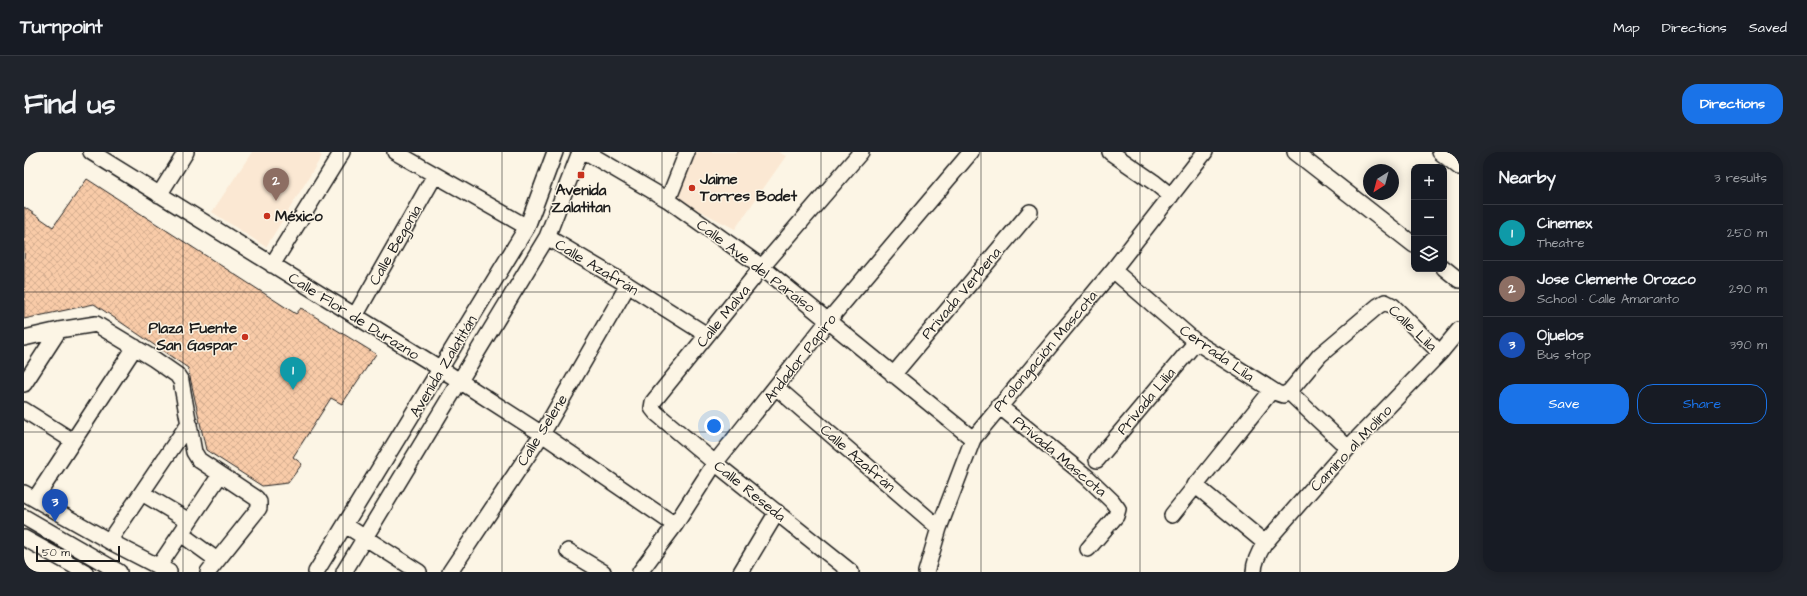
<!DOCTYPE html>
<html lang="en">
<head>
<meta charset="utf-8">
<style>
  :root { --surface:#171b24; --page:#20242c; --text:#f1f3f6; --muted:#9ea1a6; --line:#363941; --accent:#1a73e8 }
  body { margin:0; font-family:"Architects Daughter",sans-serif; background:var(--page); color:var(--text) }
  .controls { position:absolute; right:12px; top:12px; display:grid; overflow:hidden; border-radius:8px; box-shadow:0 2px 10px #0003 }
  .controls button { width:36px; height:36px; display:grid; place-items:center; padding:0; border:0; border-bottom:1px solid var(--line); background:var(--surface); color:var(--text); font:20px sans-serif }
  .compass { position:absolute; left:1339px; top:12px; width:36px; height:36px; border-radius:50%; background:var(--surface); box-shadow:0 2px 10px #0003; rotate:216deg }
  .scale { position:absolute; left:12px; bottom:10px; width:84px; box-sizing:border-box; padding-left:4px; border:2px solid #1c1c1c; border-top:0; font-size:11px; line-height:14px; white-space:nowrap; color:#1c1c1c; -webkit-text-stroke:3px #fcf5e5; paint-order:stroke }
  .you { position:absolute; left:690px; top:274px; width:14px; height:14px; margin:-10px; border:3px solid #fff; border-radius:50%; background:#1a73e8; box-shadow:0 0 0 6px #1a73e833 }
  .badge { display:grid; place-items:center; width:26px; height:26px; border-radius:50%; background:var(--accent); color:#fff; font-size:13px; font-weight:700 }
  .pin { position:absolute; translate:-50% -33px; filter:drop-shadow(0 1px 2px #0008) }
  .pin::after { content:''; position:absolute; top:21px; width:14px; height:12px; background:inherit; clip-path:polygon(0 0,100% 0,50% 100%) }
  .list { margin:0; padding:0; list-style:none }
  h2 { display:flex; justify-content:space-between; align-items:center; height:52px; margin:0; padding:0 16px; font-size:17px }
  h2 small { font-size:13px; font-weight:400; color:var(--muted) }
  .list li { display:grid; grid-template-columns:26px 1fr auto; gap:12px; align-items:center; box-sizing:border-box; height:56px; padding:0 16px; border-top:1px solid var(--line) }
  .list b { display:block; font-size:15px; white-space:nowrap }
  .list p { margin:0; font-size:13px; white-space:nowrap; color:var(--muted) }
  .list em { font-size:13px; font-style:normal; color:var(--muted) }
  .actions { display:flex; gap:8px; padding:12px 16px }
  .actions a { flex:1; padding:9px 0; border:1px solid var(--accent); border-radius:16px; text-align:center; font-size:14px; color:var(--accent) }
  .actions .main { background:var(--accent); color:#fff }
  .icon { flex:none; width:22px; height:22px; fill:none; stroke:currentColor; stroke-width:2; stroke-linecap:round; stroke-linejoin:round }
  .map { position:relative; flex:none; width:1435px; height:420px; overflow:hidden; border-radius:16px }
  header { display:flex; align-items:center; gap:24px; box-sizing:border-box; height:56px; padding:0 20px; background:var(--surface); border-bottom:1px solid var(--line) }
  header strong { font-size:19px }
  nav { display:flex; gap:22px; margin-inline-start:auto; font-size:14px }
  .intro { display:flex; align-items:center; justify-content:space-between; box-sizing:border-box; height:96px; padding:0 24px }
  h1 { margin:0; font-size:28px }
  .button { padding:10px 18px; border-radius:16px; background:var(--accent); color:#fff; font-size:14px; font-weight:700 }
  main { display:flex; gap:24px; padding:0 24px }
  aside { flex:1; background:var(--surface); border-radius:16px; box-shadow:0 2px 10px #0003 }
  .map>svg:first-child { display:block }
  .built { fill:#fbe8d3 }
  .building { fill:url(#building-cross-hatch); stroke:#1c1c1c }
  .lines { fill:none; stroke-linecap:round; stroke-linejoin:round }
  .minor-casing { stroke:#1c1c1c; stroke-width:18 }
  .minor { stroke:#fcf5e5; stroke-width:15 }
  .grid { fill:none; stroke:#1c1c1c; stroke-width:1; stroke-opacity:0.55 }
  .poi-dot { fill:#c8321e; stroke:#fcf5e5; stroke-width:1.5 }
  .labels { text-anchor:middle; stroke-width:3; stroke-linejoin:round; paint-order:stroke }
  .poi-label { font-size:15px; font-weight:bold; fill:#1c1c1c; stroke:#fcf5e5; text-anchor:start }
  .street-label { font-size:15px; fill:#1c1c1c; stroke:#fcf5e5 }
</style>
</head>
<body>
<header>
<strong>Turnpoint</strong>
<nav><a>Map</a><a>Directions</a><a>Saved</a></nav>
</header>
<div class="intro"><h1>Find us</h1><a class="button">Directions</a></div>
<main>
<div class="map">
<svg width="1435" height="420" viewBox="0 0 1435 420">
  <defs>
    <pattern id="building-cross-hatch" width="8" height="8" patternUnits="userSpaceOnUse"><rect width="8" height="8" fill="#f9cba8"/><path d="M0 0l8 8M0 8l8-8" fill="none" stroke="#d5ae90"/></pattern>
  </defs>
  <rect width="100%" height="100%" fill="#fcf5e5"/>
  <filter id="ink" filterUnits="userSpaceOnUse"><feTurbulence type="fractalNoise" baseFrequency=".025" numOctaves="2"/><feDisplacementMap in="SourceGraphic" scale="8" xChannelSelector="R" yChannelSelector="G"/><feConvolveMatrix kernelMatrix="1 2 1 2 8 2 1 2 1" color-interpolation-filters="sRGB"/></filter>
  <g filter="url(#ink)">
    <path class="built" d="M228,0H292L298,4L242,95L188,60Z
      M669,0H754L762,4L711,77L651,46Z"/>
    <path class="building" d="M63,27L272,162L277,156L352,202L318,252L307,246L269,305L278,312L264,331L238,334L182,298L164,216L70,152L0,167V55L29,75Z"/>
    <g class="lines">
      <g class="minor-casing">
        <path id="minor" d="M67,0L417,217L518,282L651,373
          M371,0L503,75
          M562,0L644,48L738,115L949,287
          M1086,0L1131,31L1147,44
          M1271,0L1390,93
          M1416,0L1435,15
          M135,43L162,0
          M644,48L663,0
          M523,85L604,133L683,183
          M248,113L318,0
          M1420,116L1435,128
          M1089,118L1172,190L1253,241L1259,243L1265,240L1324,296
          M331,164L411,23
          M0,186L35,178L72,172L130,207L153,223L157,229L170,300L175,308L232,346L235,350V356L184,420
          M869,223L1006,60
          M0,232L35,178
          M753,236L915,376
          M1265,240L1296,203L1354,154L1361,150L1369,154L1416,201
          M975,254L1063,325L1088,349L1094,357L1092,364L1064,397
          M0,258L49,289
          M1073,308L1172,190
          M1171,333L1241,391
          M0,341L85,389L145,420
          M118,341L165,369
          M11,347L111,195
          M1148,363L1248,238
          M0,365L95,420
          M321,373L395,420
          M157,382L193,408
          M0,386L61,420
          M85,389L165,271
          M544,399L579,420
          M135,414L196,323
          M292,420L503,75L531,0
          M320,420L523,85L556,0
          M426,420L518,282L604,133
          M616,420L651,373L691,311L804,169L947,0
          M717,420L753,360
          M827,420L691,311L632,261L628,256L629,250L738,115L837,0
          M902,420L915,376L949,287L1089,118L1181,0
          M1230,420C1230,409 1235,400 1241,391L1324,296L1416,201L1435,178"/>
      </g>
      <use href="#minor" class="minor"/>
    </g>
  </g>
  <path class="grid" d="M159,0V420M319,0V420M478,0V420M638,0V420M797,0V420M957,0V420M1116,0V420M1276,0V420M0,140H1435M0,280H1435"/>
  <g class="poi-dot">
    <rect x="553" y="19" width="8" height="8" rx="2"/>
    <circle cx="668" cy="36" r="4"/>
    <circle cx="243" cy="64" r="4"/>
    <circle cx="221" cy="185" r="4"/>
  </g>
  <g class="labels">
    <g class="poi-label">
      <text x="676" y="32">Jaime<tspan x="676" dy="17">Torres Bodet</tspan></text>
      <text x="557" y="43" text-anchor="middle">Avenida<tspan x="557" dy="17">Zalatitan</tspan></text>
      <text x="251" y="69">México</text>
      <text x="213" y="181" text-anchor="end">Plaza Fuente<tspan x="213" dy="17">San Gaspar</tspan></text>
    </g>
    <g class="street-label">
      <text transform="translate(371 93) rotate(-60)" y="5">Calle Begonia</text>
      <text transform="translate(732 114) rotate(37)" y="5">Calle Ave del Paraíso</text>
      <text transform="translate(573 115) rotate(31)" y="5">Calle Azafrán</text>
      <text transform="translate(937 141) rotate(-50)" y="5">Privada Verbena</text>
      <text transform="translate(330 164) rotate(32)" y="5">Calle Flor de Durazno</text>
      <text transform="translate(699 164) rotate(-51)" y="5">Calle Malva</text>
      <text transform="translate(1389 176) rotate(43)" y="5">Calle Lila</text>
      <text transform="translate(1021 199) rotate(-50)" y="5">Prolongación Mascota</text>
      <text transform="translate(1193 201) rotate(35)" y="5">Cerrada Lila</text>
      <text transform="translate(776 206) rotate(-52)" y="5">Andador Papiro</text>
      <text transform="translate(419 214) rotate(-59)" y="5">Avenida Zalatitán</text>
      <text transform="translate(1122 249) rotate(-50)" y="5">Privada Lilia</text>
      <text transform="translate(518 278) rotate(-58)" y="5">Calle Selene</text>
      <text transform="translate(1327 296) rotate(-47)" y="5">Camino al Molino</text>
      <text transform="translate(1036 304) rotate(40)" y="5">Privada Mascota</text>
      <text transform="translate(834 306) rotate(41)" y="5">Calle Azafrán</text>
      <text transform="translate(726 339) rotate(39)" y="5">Calle Reseda</text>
    </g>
  </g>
</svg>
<div class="controls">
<button>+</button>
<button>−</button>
<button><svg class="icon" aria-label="layers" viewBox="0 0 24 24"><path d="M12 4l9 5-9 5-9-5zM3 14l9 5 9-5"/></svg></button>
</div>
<svg class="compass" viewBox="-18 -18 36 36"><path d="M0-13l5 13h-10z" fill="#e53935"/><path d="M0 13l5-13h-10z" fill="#9ea1a6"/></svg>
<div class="scale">50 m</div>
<div class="you"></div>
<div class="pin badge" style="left:269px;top:238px;background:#0f9aa8">1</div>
<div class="pin badge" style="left:252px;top:49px;background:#8d6e63">2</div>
<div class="pin badge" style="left:31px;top:370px;background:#1a4fb4">3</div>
</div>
<aside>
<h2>Nearby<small>3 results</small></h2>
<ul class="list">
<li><span class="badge" style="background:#0f9aa8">1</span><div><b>Cinemex</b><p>Theatre</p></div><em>250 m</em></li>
<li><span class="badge" style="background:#8d6e63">2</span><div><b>Jose Clemente Orozco</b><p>School · Calle Amaranto</p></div><em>290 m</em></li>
<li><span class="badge" style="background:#1a4fb4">3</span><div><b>Ojuelos</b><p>Bus stop</p></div><em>390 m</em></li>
</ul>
<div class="actions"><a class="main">Save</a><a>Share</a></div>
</aside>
</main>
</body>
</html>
